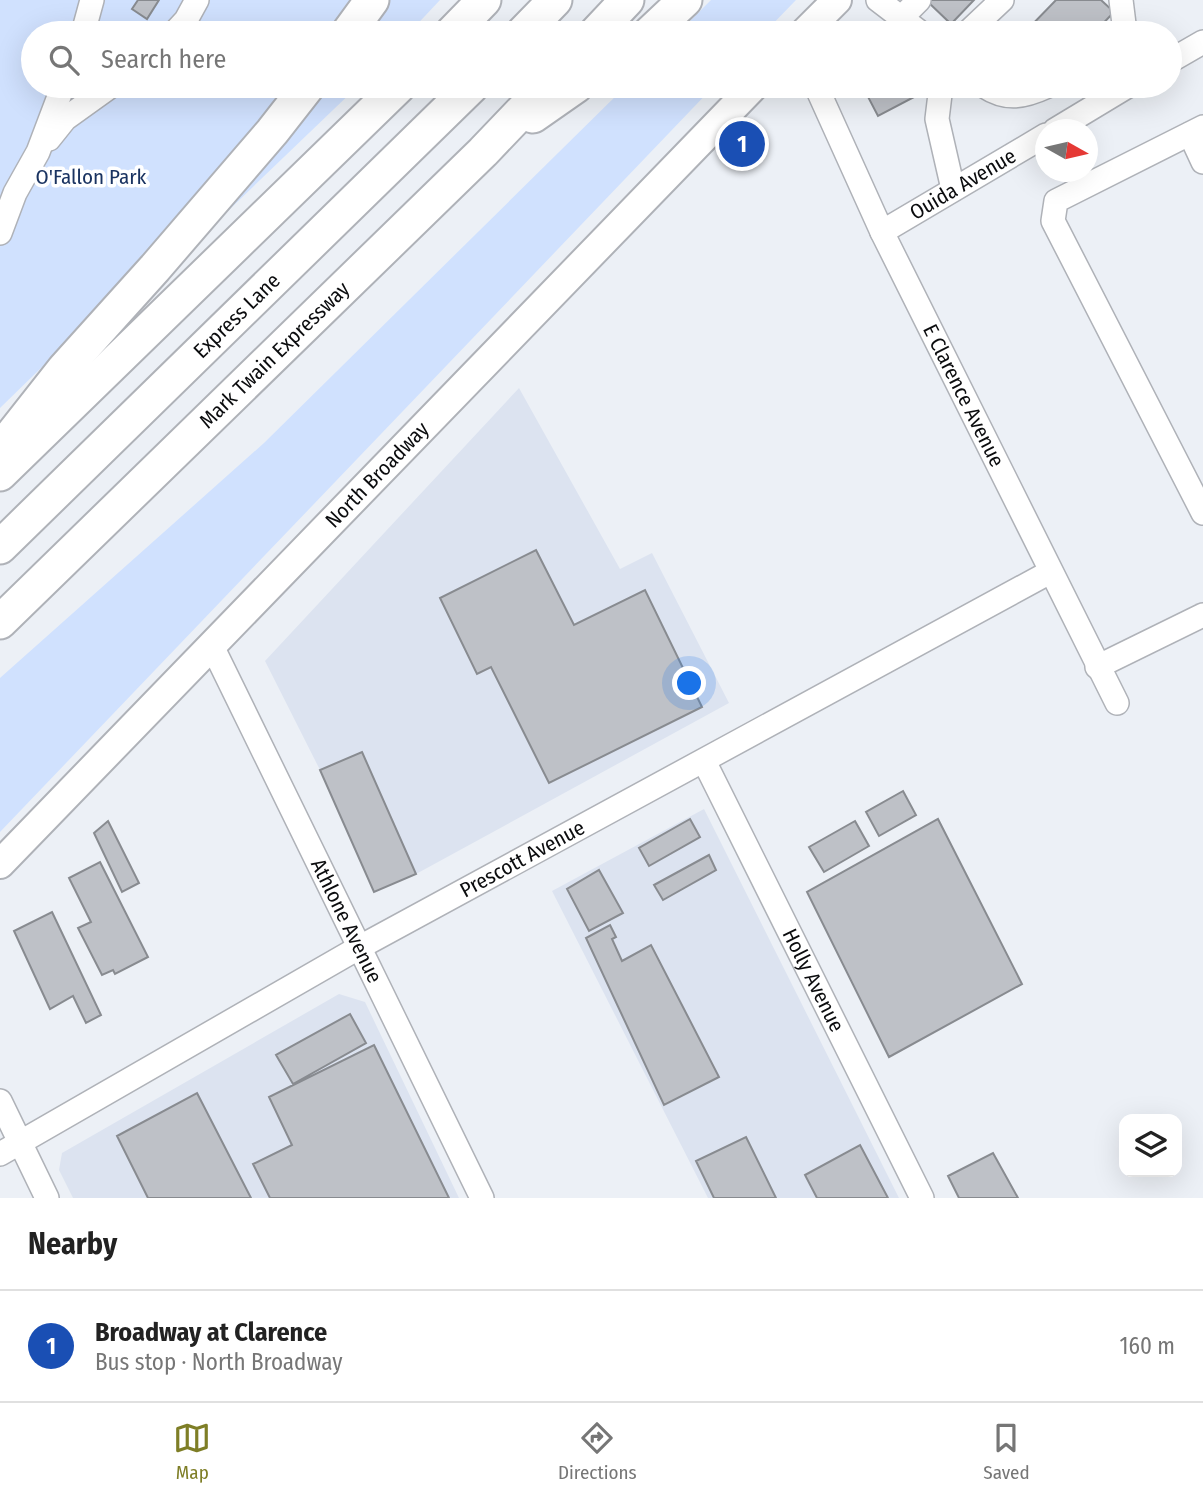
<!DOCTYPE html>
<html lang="en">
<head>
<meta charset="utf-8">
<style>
  :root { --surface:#fff; --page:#f6f6f6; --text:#222; --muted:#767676; --line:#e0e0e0; --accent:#7e7e26 }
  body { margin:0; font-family:"Fira Sans Condensed",sans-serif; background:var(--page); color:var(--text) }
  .controls { position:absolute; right:21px; bottom:21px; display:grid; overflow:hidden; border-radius:14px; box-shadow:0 7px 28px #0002 }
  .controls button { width:63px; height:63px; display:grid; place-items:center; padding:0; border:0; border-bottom:2px solid var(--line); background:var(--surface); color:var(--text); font:35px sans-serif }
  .compass { position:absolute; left:1035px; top:119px; width:63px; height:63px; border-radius:50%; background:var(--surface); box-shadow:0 7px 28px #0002; rotate:98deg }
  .you { position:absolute; left:690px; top:684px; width:24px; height:24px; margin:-18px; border:5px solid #fff; border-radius:50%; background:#1a73e8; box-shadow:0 0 0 10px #1a73e833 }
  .badge { display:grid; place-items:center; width:46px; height:46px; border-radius:50%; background:var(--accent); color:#fff; font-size:23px; font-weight:700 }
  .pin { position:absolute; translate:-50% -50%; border:4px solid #fff; box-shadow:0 2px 7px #0006 }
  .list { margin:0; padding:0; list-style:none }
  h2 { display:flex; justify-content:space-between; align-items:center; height:91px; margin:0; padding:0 28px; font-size:30px }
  h2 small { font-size:23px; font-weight:400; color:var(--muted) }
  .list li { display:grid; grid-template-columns:46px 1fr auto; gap:21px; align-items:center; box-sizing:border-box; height:112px; padding:0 28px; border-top:2px solid var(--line) }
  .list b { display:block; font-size:26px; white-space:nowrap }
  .list p { margin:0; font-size:23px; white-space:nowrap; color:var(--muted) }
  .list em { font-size:23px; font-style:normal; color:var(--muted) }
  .icon { flex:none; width:38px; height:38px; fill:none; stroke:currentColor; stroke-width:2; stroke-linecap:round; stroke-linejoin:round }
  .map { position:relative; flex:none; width:1203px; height:1198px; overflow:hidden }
  .search { position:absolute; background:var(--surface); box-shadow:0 7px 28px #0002; left:21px; right:21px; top:21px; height:77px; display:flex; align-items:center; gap:18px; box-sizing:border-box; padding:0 24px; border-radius:38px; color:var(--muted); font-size:26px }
  .sheet { height:203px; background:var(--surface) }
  nav { display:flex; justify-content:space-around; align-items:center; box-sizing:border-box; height:98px; border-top:2px solid var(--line); background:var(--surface); font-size:19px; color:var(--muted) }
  nav a { display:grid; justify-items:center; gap:4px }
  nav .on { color:var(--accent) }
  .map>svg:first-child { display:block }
  .built { fill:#dce3f0 }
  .green { fill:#d0e1fe }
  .building { fill:#bec1c7; stroke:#888b90; stroke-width:2 }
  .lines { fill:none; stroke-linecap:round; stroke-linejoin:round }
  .minor-casing { stroke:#afb2b8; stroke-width:26 }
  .major-casing { stroke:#afb2b8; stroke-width:32 }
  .highway-casing { stroke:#afb2b8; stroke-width:37 }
  .minor { stroke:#fff; stroke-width:23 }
  .major { stroke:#fff; stroke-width:28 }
  .highway { stroke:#fff; stroke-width:33 }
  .labels { text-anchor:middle; stroke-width:7; stroke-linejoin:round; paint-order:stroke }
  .park-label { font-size:21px; fill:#1a3361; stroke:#fff }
  .street-label { font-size:21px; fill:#0b0c0e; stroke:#fff }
</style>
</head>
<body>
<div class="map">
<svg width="1203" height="1198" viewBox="0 0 1203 1198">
  <rect width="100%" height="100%" fill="#ecf0f6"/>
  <path class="built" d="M519,388L620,569L652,553L729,703L416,874L374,892L320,770L265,661Z
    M704,809L899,1198H708L552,891Z
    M339,994L365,1002L459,1198H73L59,1170L62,1153Z"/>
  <path class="green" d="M0,0H352L329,33H33V86H288L81,329L0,408Z
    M389,0H440L409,33H366Z
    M711,0H796L764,33H678Z
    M324,86H358L158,278Z
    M626,86H714L0,832V678L264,443Z"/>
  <path class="building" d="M138,0H159L147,19L132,9Z
    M930,0H974L951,24L928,2Z
    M1056,0H1101L1114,12L1094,33H1024Z
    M878,86H935L878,116L866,93Z
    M536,550L574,625L645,590L702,707L549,783L491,667L477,674L440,598Z
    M362,752L416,874L374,892L320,770Z
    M903,791L916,815L879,836L866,812Z
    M690,819L700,837L649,866L639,848Z
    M938,819L1022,984L889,1057L807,892Z
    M108,821L139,883L122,892L94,833Z
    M855,821L869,846L824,872L809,847Z
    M709,855L716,870L663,900L654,885Z
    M100,862L148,957L115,974L113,970L102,975L78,928L91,922L69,878Z
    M599,870L623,913L589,931L567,889Z
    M52,912L101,1015L86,1023L73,996L50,1009L14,931Z
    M610,925L616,937L612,939L622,961L651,945L719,1077L664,1105L586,938Z
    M350,1014L366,1043L293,1084L276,1055Z
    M374,1045L449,1198H270L253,1164L292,1145L269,1097Z
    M197,1093L251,1198H148L117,1136Z
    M746,1137L776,1198H714L696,1161Z
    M860,1145L888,1198H817L805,1175Z
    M993,1153L1018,1198H959L948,1176Z"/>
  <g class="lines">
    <g class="minor-casing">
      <g id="minor">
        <path d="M878,0L921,33"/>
        <path d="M1121,0L1124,24L1123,33"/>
        <path d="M901,18L919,0"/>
        <path d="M83,33L92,0"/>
        <path d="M174,33L186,20L197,0"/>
        <path d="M967,33L1002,0"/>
        <path d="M1170,61L1203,42"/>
        <path id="s1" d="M816,86L882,232L1117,703"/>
        <path d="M941,86L937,119L953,189"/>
        <path d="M984,86C1007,101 1024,97 1048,86"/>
        <path d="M1203,127L1056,201L1053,221L1203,513"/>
        <path d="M1055,130L1128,86"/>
        <path d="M1190,134L1203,162"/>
        <path d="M49,139L65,119L111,86"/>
        <path id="s2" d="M882,232L1046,135"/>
        <path d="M0,233L15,193L38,152L63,86"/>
        <path id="s3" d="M212,646L482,1198"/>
        <path d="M1097,667L1203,615"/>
        <path id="s4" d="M704,761L922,1198"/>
        <path d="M0,1101L47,1198"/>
        <path id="s5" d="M0,1154L360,947L1050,572"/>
      </g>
    </g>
    <g class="major-casing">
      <g id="major">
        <path d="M804,33L837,0"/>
        <path id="s6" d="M0,864L754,86"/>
      </g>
    </g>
    <g class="highway-casing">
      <g id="highway">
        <path d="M348,33L372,0"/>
        <path d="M452,33L484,0"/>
        <path d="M523,33L555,0"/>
        <path d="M596,33L627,0"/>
        <path d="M650,33L685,0"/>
        <path d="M533,116L576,86"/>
        <path d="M0,450L64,369L155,268L272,132L308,86"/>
        <path d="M0,474L399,86"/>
        <path id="s7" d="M0,547L472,86"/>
        <path id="s8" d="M0,622L483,152L546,86"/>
      </g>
    </g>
    <use href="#minor" class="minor"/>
    <use href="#major" class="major"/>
    <use href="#highway" class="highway"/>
  </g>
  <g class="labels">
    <g class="park-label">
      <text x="91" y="184">O'Fallon Park</text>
    </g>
    <g class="street-label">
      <text dy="7" stroke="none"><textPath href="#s2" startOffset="94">Ouida Avenue</textPath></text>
      <text dy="7" stroke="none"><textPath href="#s7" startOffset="331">Express Lane</textPath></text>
      <text dy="7" stroke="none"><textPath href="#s8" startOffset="383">Mark Twain Expressway</textPath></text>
      <text dy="7" stroke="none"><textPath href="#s1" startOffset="343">E Clarence Avenue</textPath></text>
      <text dy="7" stroke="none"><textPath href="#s6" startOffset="542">North Broadway</textPath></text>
      <text dy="7" stroke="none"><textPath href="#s5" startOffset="600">Prescott Avenue</textPath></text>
      <text dy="7" stroke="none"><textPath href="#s3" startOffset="306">Athlone Avenue</textPath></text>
      <text dy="7" stroke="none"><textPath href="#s4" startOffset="245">Holly Avenue</textPath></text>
    </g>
  </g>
</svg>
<div class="controls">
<button><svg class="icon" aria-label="layers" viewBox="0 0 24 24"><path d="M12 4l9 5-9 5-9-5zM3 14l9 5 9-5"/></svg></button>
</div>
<svg class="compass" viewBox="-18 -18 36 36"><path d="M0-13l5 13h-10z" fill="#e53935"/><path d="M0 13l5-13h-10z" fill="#767676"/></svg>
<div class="you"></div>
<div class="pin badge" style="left:742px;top:144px;background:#1a4fb4">1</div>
<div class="search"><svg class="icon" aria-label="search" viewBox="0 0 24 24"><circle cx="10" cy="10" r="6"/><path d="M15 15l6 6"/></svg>Search here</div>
</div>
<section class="sheet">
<h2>Nearby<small></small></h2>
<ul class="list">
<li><span class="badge" style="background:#1a4fb4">1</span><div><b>Broadway at Clarence</b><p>Bus stop · North Broadway</p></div><em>160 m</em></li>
</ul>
</section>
<nav>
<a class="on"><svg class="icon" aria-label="map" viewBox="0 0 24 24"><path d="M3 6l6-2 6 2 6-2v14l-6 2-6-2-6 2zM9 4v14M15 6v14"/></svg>Map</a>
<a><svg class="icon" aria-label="directions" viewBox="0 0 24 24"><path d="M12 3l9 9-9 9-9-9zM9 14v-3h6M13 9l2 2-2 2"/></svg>Directions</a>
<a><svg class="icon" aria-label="saved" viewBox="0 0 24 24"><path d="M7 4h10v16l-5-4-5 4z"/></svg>Saved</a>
</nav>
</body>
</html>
